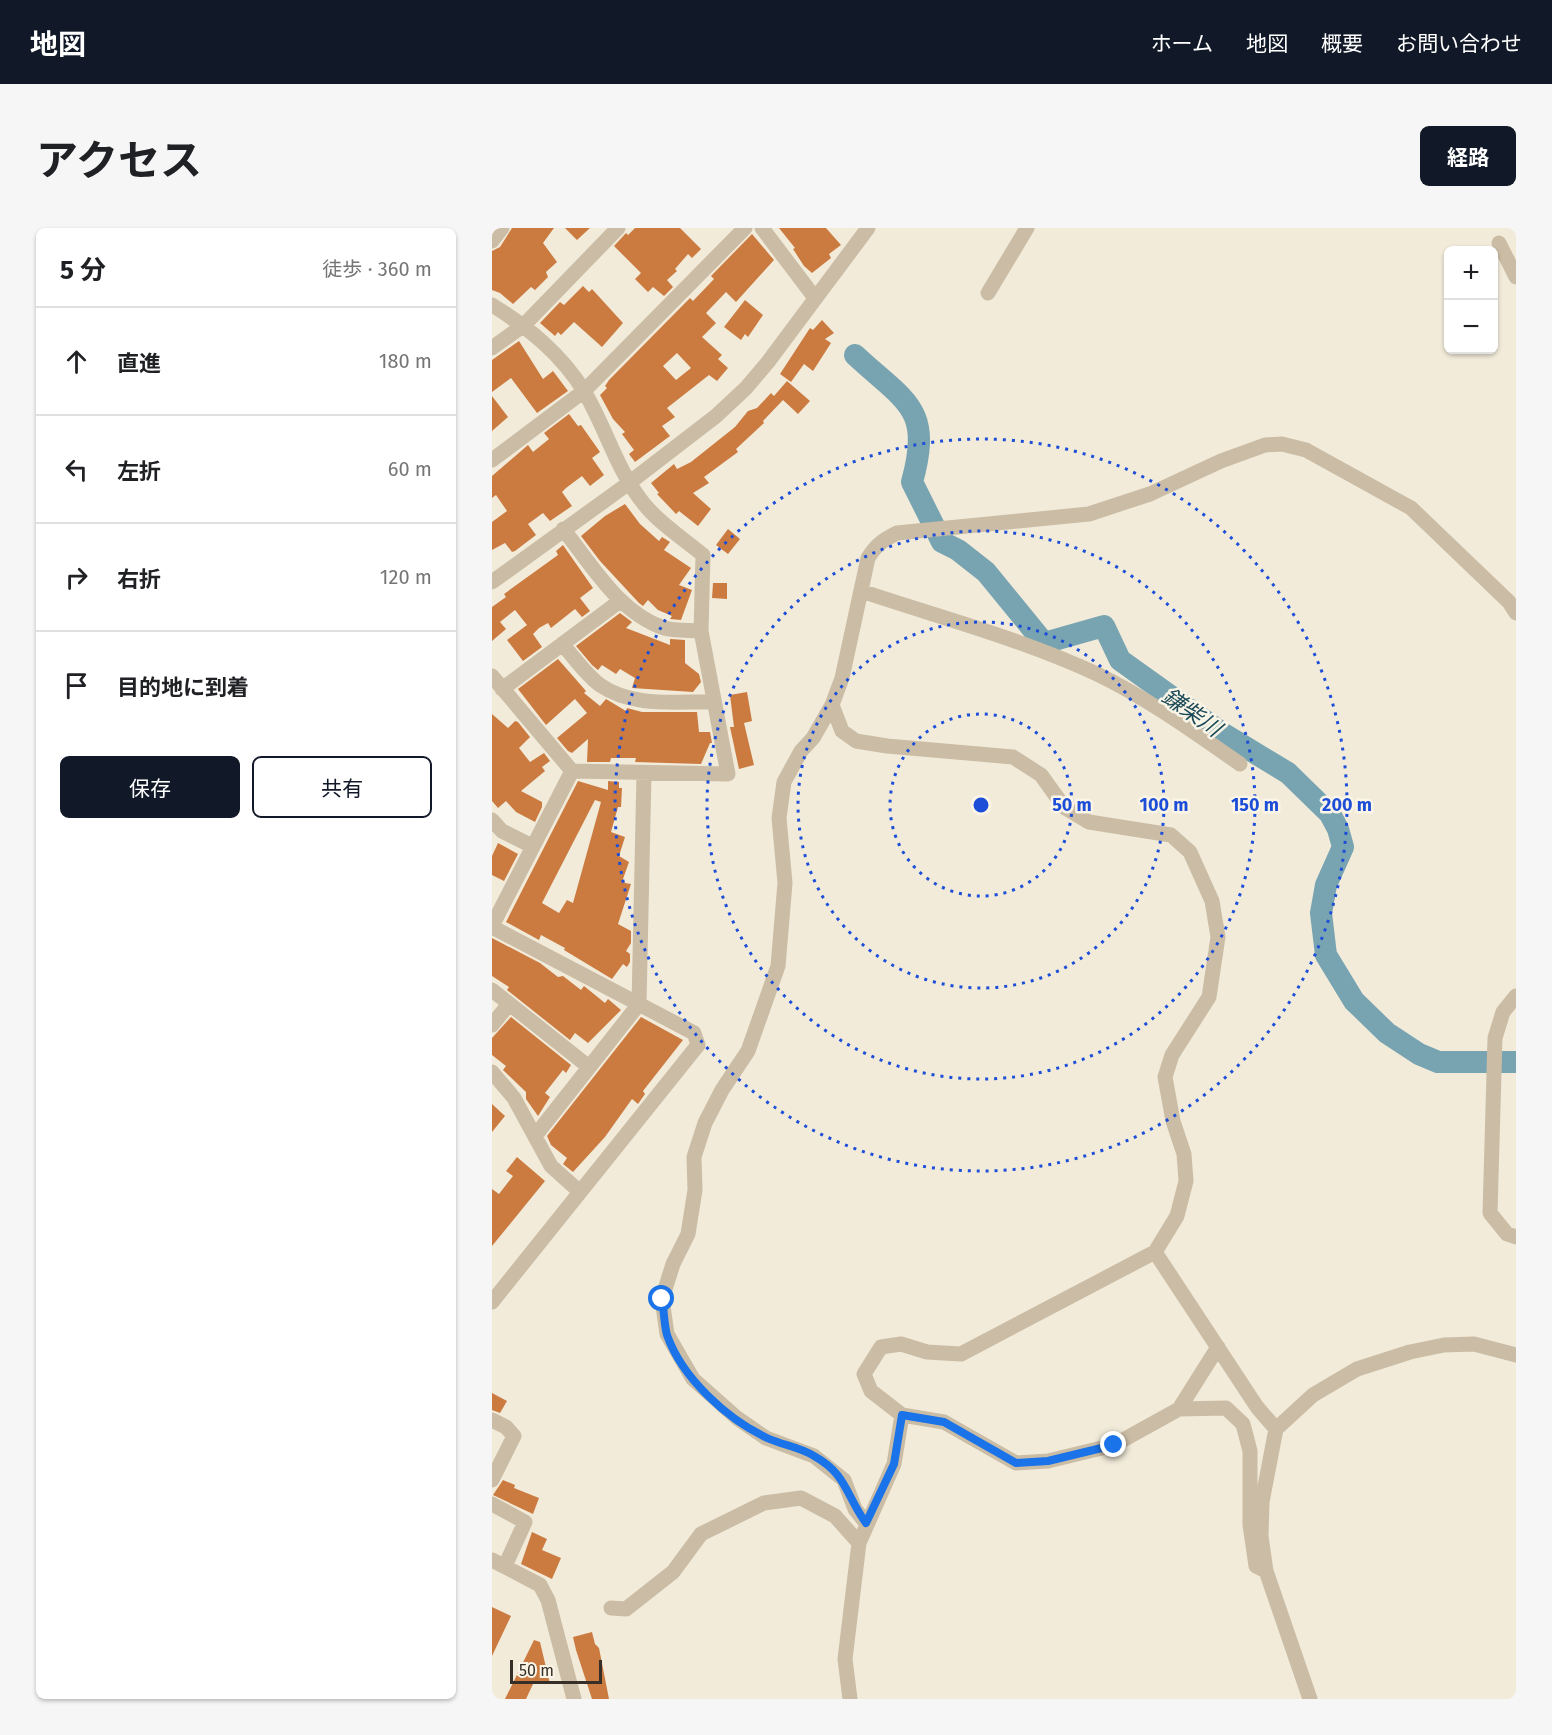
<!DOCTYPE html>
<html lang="ja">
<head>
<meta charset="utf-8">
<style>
  :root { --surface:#fff; --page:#f6f6f6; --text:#202124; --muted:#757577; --line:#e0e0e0; --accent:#111827 }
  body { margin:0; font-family:"Fira Sans","Noto Sans JP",sans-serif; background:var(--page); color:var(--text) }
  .controls { position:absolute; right:18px; top:18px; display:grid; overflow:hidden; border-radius:9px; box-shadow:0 2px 4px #0004 }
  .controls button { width:54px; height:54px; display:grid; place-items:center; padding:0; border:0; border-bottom:2px solid var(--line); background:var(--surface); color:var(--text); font:30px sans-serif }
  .scale { position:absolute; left:18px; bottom:15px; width:92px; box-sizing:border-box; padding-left:6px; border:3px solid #362f27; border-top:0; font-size:16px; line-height:21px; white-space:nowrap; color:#362f27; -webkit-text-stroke:4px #faf5e6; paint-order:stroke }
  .stop { position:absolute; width:18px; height:18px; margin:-14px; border:4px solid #1a73e8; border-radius:50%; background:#fff }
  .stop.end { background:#1a73e8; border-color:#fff; box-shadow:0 2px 6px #0008 }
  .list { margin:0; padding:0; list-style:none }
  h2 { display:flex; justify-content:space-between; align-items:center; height:78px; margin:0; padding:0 24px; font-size:26px }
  h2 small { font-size:20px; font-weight:400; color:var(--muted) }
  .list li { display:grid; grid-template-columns:39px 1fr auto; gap:18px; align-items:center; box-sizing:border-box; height:108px; padding:0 24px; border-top:2px solid var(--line) }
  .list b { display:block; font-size:22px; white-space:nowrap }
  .list em { font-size:20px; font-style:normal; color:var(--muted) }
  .actions { display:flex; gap:12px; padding:18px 24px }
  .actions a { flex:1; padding:14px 0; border:2px solid var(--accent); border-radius:9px; text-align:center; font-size:21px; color:var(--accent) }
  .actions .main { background:var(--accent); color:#fff }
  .icon { flex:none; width:33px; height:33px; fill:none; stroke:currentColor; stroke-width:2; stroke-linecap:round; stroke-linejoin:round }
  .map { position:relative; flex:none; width:1024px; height:1471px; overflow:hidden; border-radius:9px }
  header { display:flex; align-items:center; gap:36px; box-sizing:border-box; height:84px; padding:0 30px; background:var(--accent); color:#fff }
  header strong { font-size:28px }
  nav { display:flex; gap:33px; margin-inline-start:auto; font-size:21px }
  .intro { display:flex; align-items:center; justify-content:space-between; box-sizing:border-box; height:144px; padding:0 36px }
  h1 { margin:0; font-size:42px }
  .button { padding:15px 27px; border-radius:9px; background:var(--accent); color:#fff; font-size:21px; font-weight:700 }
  main { display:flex; gap:36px; padding:0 36px }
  aside { flex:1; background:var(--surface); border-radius:9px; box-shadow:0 2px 4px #0004 }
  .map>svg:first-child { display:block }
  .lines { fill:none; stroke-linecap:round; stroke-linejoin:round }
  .river { stroke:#78a4b1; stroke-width:22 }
  .building { fill:#cb7b40; fill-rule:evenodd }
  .minor { stroke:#cbbda5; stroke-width:15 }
  .route { stroke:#1a73e8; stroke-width:8 }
  .ring { fill:none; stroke:#1d4ed8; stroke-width:3; stroke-dasharray:3 6 }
  .labels { text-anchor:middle; stroke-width:5; stroke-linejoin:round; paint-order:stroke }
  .water-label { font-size:22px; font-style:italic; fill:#1b4a59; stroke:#faf5e6 }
  .centre { fill:#1d4ed8; stroke:#faf5e6; stroke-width:3 }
  .ring-label { font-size:18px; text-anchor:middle; font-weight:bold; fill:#1d4ed8; stroke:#faf5e6; stroke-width:5; stroke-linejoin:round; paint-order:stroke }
</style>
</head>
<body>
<header>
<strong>地図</strong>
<nav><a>ホーム</a><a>地図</a><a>概要</a><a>お問い合わせ</a></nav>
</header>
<div class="intro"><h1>アクセス</h1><a class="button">経路</a></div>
<main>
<aside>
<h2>5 分<small>徒歩 · 360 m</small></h2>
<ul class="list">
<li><svg class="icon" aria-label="ahead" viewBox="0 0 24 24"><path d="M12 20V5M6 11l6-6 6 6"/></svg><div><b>直進</b></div><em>180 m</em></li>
<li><svg class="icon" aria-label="left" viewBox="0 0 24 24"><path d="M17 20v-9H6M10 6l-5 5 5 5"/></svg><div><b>左折</b></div><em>60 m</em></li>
<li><svg class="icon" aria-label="right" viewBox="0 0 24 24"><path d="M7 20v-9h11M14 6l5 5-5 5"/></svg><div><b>右折</b></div><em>120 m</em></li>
<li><svg class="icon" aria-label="arrive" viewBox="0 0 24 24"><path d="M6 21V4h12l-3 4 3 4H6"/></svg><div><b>目的地に到着</b></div></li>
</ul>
<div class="actions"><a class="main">保存</a><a>共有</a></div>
</aside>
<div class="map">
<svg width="1024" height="1471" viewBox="0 0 1024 1471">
  <rect width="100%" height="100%" fill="#f2ebda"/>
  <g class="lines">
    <path class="river" d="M363,127C413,174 441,179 420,254L450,314L466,322L494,344L552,415L612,398L628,432L730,505L796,545L838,586L846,601L851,619L834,657L829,685L834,727L862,773L895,805L927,826L946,834H1024"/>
  </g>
  <path class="building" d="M20,0H62L51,15L65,34L54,44L56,49L43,62L39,59L21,76L8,65L0,62V23L8,19Z
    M73,0H98L85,12Z
    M143,0H188L209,21L200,30L196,26L183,41L185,43L175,52L181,59L172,68L161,59L156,64L143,51L149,45L122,18L134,5L136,7Z
    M287,0H334L349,17L337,26L339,30L320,45L312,38L301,21L303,20Z
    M260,6L282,32L244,74L234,64L214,85L224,95L210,109L230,127L226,131L236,140L225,153L217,147L175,180L183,189L170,198L178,208L143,234L137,226L142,222L130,206L133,204L121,191L108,167L115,160L113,158L117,152L198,70L201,73L222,51L219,48ZM185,125L199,140L184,152L171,138Z
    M91,58L97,64L100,61L131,95L110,119L82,94L69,107L66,104L63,108L48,95L68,74L72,77Z
    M253,72L271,87L256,109L253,106L249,112L232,99Z
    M330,92L342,105L333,111L339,115L321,143L312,136L299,154L288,146L318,100L321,102Z
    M27,113L51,151L61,143L76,163L45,185L19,150L0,164V132Z
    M295,153L318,173L306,186L291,172L271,193L272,195L244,221L246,224L212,249L217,255L201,265L219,281L206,298L187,283L184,286L165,266L167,265L159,255L182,236L185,241L199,234L243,199L256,183L265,180L279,165L282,168Z
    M0,168L16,189L0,203Z
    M77,186L86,198L89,197L108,224L100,230L112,247L98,258L90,248L74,260L70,264L80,278L58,293L51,285L36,296L44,307L23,323L20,324L13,315L0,322V294L15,283L4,267L0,270V248L36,217L41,224L57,211L52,205Z
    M133,276L148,296L167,313L170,309L178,314L172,322L199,340L187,357L200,362L189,392L178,391L180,388L166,382L156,372L151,378L147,375L108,333L89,308L113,288Z
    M236,301L248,311L236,326L224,317Z
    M71,317L101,360L88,370L98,383L90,389L83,381L59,400L56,395L47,400L41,406L50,419L31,433L15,412L35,397L23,382L8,394L14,401L0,413V379L14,369L12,366L66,327L64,323Z
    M221,355H235V371L220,370Z
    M128,385L140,394L134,400L178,417V411L193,412V435L207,446L209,454L201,464L140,460L143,450L128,441L124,446L110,437L106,442L100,437L84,418Z
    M66,431L94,463L92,465L108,478L114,471L134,483L135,480L150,484H205L207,504H218L220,515H218L209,536L143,534L144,530H119L118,534H95L96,511L80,525L76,523L65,510L95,485L83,471L54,497L26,461Z
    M255,464L260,493L252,495L262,537L247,541L238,499H242L238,467Z
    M0,486L16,500L23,493L26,494L38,509L27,520L38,534L52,525L58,533L50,539L53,543L29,563L50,574V579L43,594L24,584L14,573L6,580L0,573Z
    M86,553L116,562V553L127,554V560H130L129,579H126L119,604L133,609L127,628L137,634L131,651L133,655L139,656L126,696L139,703V715L134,723L138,726V734L135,739L131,736L120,751L72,722L73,720L49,707L47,712L14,694ZM103,572L109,574L81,675L75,672L67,685L50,675Z
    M6,615L26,626L12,653L0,647V628Z
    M0,710L48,735L66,749L71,748L89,762L92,758L113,775L116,771L129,782L96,815L83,805L78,812L15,762L17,759L0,748Z
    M19,789L79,837L74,845L71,842L53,865L58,869L46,888L34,871V864L11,842L14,838L0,827V810Z
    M149,789L191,812L151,863L153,866L146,876L140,871L113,909L81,944L71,936L75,930L59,917L55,908Z
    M0,876L13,888L0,904Z
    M25,929L53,953L0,1018V961L7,966L21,948L14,943Z
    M0,1165L15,1173L8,1185L0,1182Z
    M11,1252L23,1257L22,1260L47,1270L41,1286L1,1267Z
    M40,1304L55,1311L50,1322L69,1330L60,1351L29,1336Z
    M0,1379L19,1388L0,1428Z
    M100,1404L103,1416L107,1420L117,1471H100L84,1422L81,1409Z
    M42,1412L48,1414L58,1456L42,1454L34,1471H13Z"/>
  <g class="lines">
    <path class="minor" d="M270,0L323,70
      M0,13L10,0
      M1007,15L1024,49
      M496,65L535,0
      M0,77C37,100 69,126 92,163C114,200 125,243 152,276C168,296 192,311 211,327L209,403L236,546L80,543L0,448
      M0,120L32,97L126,0
      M0,232L92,163L253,0
      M71,301C100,337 126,384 172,400C183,403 197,402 209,403
      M0,354L137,255L224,188L254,160L276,134L376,0
      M369,363C447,389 530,411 605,446C655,470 702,504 748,536
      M70,416C82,429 94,447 108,457C141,480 185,473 222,474
      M10,461L128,373
      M340,477L350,503L364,513L395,518L521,529L549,547L572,579L597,594L679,607L698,624L720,673L726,709L717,769L680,827L673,849L681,893L692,926L694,953L685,988L663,1024L469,1126L435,1124L409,1116L389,1119L372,1146L379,1163L410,1187L452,1194L524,1235L556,1233L622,1217L687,1181L734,1180L751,1196L758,1223V1297L764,1338L774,1343
      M0,592L10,603L40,618
      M0,698L80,543
      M0,699L202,805L206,817L0,1074
      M0,762L97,839
      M1024,768L1011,784L1003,810L998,985L1015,1006L1024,1009
      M0,797L17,776
      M0,844L22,870L59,938L88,964
      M43,908L147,776L152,545
      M663,1024L765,1179L784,1201
      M687,1181L726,1119
      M0,1192L14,1199L22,1208L0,1252
      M0,1276L33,1294L13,1338
      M374,1295L363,1281L352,1252L322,1228L274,1210L245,1190L201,1151L175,1106L170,1071L181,1036L196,1006L203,962L202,929L213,895L230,862L256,823L286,738L293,655L287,590L292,554L309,523L321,510L340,477L350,450L376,330C384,317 391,312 405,305L597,286L658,266L729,233L773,217L790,216L814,222L919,280L1017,374L1024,385
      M0,1332L48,1357L56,1372L82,1471
      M119,1380L134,1381L181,1344L209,1306L272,1275L309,1270L343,1288L367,1315
      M358,1471L353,1431L367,1315L402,1236L410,1187
      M818,1471L774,1343L769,1308L770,1274L784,1201L821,1167L865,1141L918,1124L952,1117L982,1116L1024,1127"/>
  </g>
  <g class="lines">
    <path class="route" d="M170,1071C172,1082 172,1096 175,1107C190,1150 235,1191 275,1210C290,1217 308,1219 322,1228C355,1246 354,1268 374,1295L402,1236L410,1187L452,1194L524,1235L556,1233L622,1217"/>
  </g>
  <g class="ring">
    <circle cx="489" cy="577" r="91"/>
    <circle cx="489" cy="577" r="183"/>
    <circle cx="489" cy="577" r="274"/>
    <circle cx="489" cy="577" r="366"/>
  </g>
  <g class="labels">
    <g class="water-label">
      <text transform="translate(700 484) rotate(35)" y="8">鎌柴川</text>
    </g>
  </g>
  <circle cx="489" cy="577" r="9" class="centre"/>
  <g class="ring-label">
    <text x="580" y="583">50 m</text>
    <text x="672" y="583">100 m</text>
    <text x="763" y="583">150 m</text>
    <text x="855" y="583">200 m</text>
  </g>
</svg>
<div class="controls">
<button>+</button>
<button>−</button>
</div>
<div class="scale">50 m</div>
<div class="stop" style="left:170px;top:1071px"></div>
<div class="stop end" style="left:622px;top:1217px"></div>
</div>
</main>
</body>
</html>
